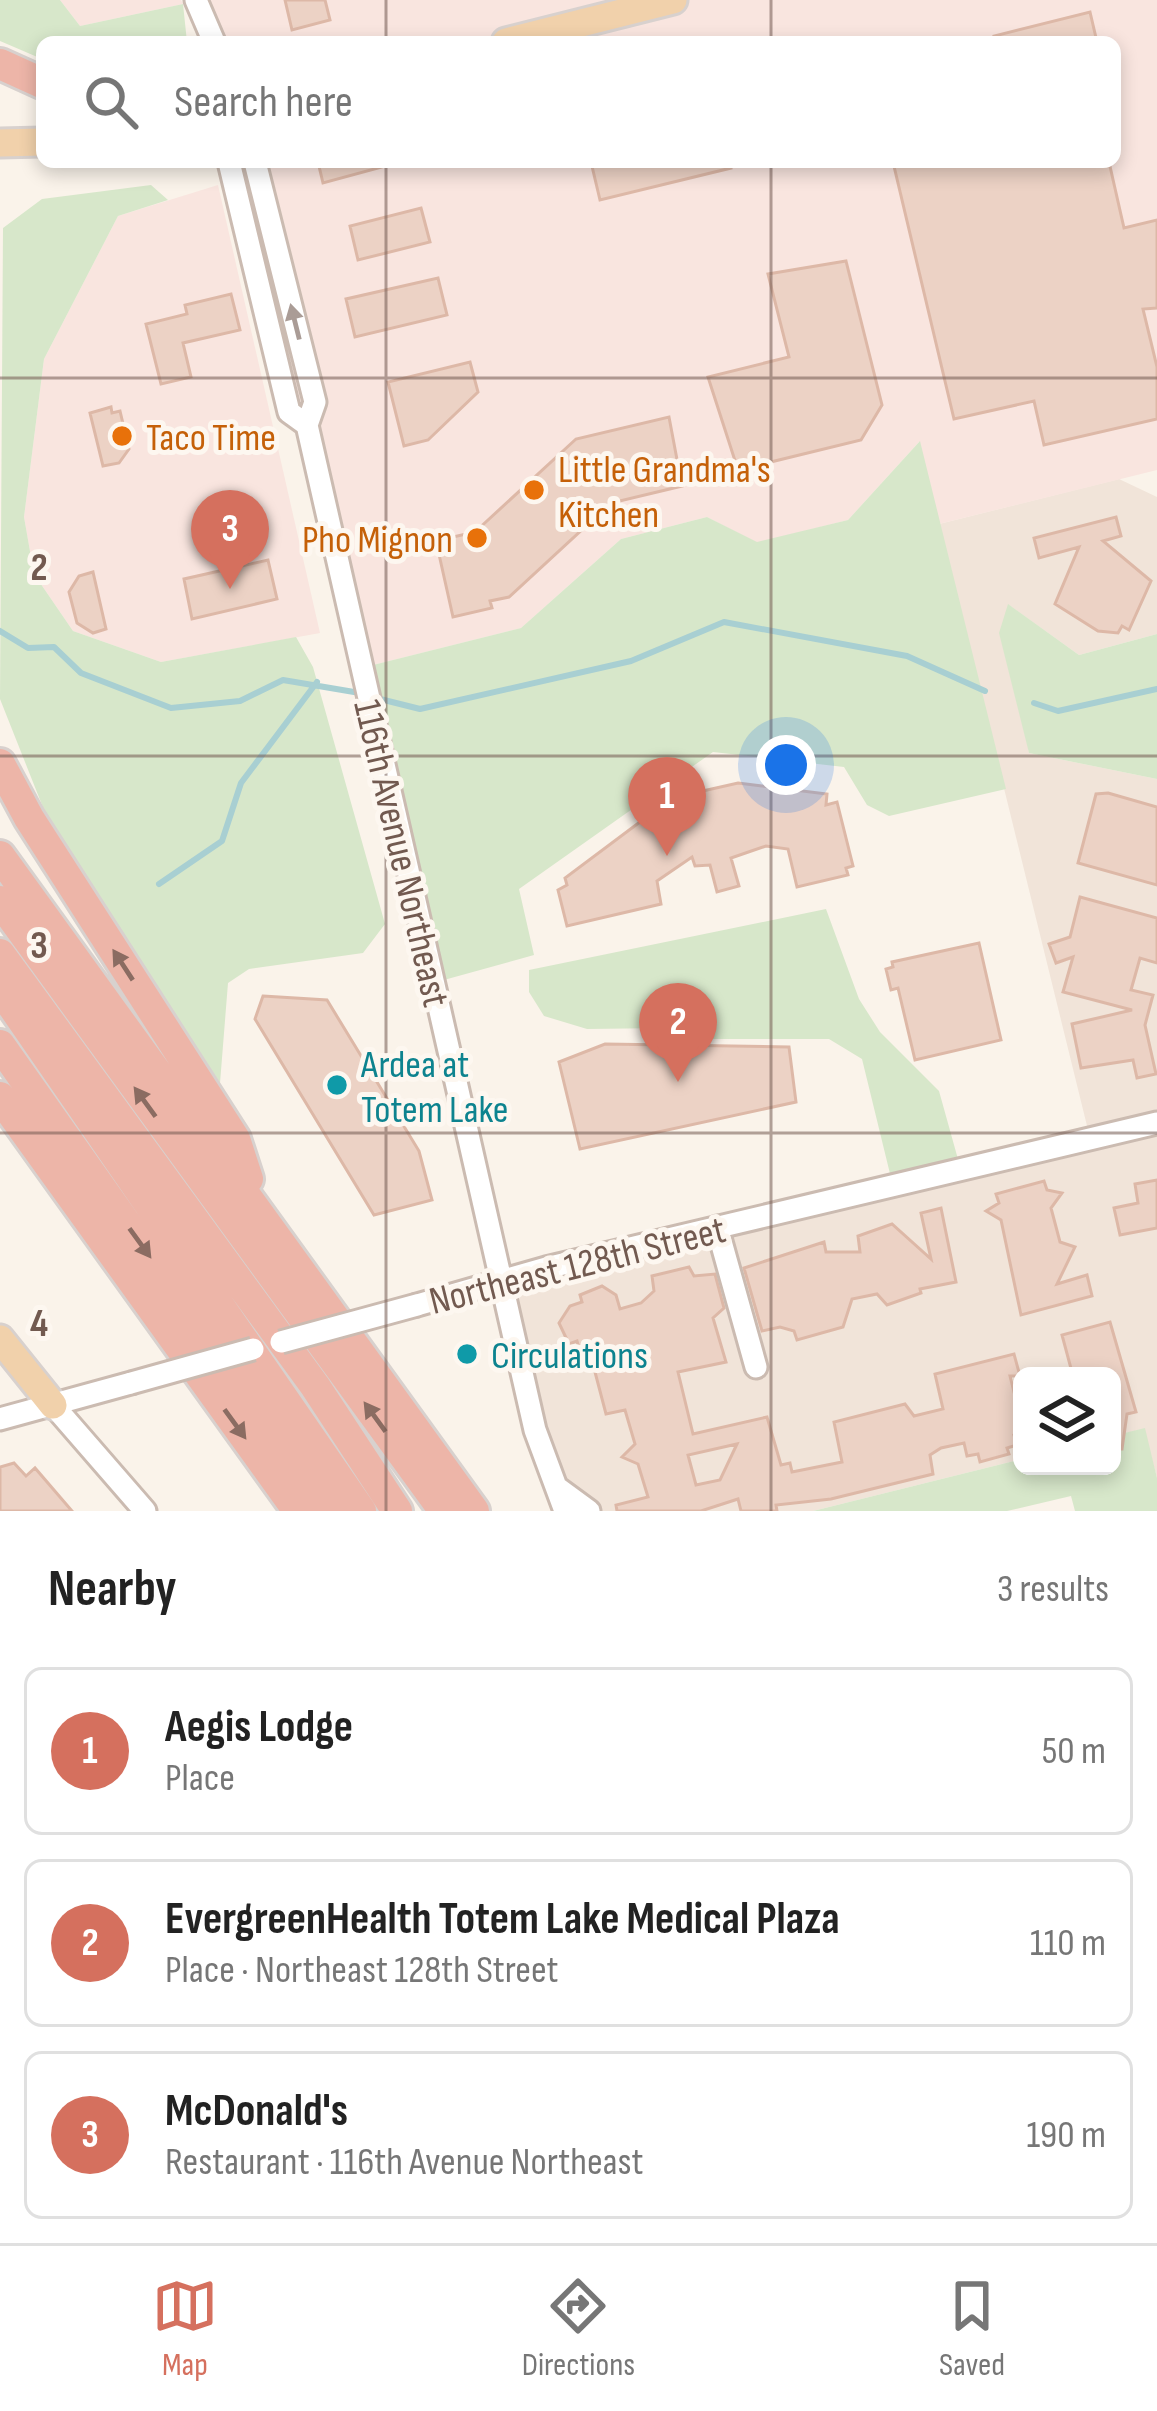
<!DOCTYPE html>
<html lang="en">
<head>
<meta charset="utf-8">
<style>
  :root { --surface:#fff; --page:#f2f2f2; --text:#222; --muted:#767676; --line:#e0e0e0; --accent:#d5705e }
  body { margin:0; font-family:"Sofia Sans Condensed",sans-serif; background:var(--page); color:var(--text) }
  .controls { position:absolute; right:36px; bottom:36px; display:grid; overflow:hidden; border-radius:18px; box-shadow:0 6px 18px #0003 }
  .controls button { width:108px; height:108px; display:grid; place-items:center; padding:0; border:0; border-bottom:3px solid var(--line); background:var(--surface); color:var(--text); font:60px sans-serif }
  .you { position:absolute; left:786px; top:765px; width:42px; height:42px; margin:-30px; border:9px solid #fff; border-radius:50%; background:#1a73e8; box-shadow:0 0 0 18px #1a73e833 }
  .badge { display:grid; place-items:center; width:78px; height:78px; border-radius:50%; background:var(--accent); color:#fff; font-size:39px; font-weight:700 }
  .pin { position:absolute; translate:-50% -99px; filter:drop-shadow(0 3px 6px #0008) }
  .pin::after { content:''; position:absolute; top:63px; width:42px; height:36px; background:inherit; clip-path:polygon(0 0,100% 0,50% 100%) }
  .list { margin:0; padding:0; list-style:none }
  h2 { display:flex; justify-content:space-between; align-items:center; height:156px; margin:0; padding:0 48px; font-size:51px }
  h2 small { font-size:39px; font-weight:400; color:var(--muted) }
  .list li { display:grid; grid-template-columns:78px 1fr auto; gap:36px; align-items:center; box-sizing:border-box; height:168px; margin:0 24px 24px; padding:0 24px; border:3px solid var(--line); border-radius:18px }
  .list b { display:block; font-size:45px; white-space:nowrap }
  .list p { margin:0; font-size:39px; white-space:nowrap; color:var(--muted) }
  .list em { font-size:39px; font-style:normal; color:var(--muted) }
  .icon { flex:none; width:66px; height:66px; fill:none; stroke:currentColor; stroke-width:2; stroke-linecap:round; stroke-linejoin:round }
  .map { position:relative; flex:none; width:1157px; height:1511px; overflow:hidden }
  .search { position:absolute; background:var(--surface); box-shadow:0 6px 18px #0003; left:36px; right:36px; top:36px; height:132px; display:flex; align-items:center; gap:30px; box-sizing:border-box; padding:0 42px; border-radius:18px; color:var(--muted); font-size:45px }
  .sheet { height:732px; background:var(--surface) }
  nav { display:flex; justify-content:space-around; align-items:center; box-sizing:border-box; height:168px; border-top:3px solid var(--line); background:var(--surface); font-size:33px; color:var(--muted) }
  nav a { display:grid; justify-items:center; gap:6px }
  nav .on { color:var(--accent) }
  .map>svg:first-child { display:block }
  .residential { fill:#f1e4d9 }
  .commercial { fill:#f9e5df }
  .green { fill:#d7e7ca }
  .lines { fill:none; stroke-linecap:round; stroke-linejoin:round }
  .stream { stroke:#a8cfd2; stroke-width:6 }
  .building { fill:#ecd2c5; stroke:#ddb8a7; stroke-width:3; fill-rule:evenodd }
  .minor-casing { stroke:#cbbbb1; stroke-width:27 }
  .major-casing { stroke:#d8d1ce; stroke-width:33 }
  .highway-casing { stroke:#d8d1ce; stroke-width:36 }
  .minor { stroke:#fff; stroke-width:21 }
  .major { stroke:#f1d1ab; stroke-width:27 }
  .highway { stroke:#edb5a8; stroke-width:30 }
  .minor-bridge-casing { stroke:#cbbbb1; stroke-width:27; stroke-linecap:butt }
  .minor-bridge { stroke:#fff; stroke-width:21 }
  .oneway { fill:#aa9c96 }
  .oneway2 { fill:#8b6c62 }
  .grid { fill:none; stroke:#725a50; stroke-width:3; stroke-opacity:0.55 }
  .food-dot { fill:#e8710a; stroke:#fdf7f0; stroke-width:4.5 }
  .culture-dot { fill:#0f9aa8; stroke:#fdf7f0; stroke-width:4.5 }
  .labels { text-anchor:middle; stroke-width:10; stroke-linejoin:round; paint-order:stroke }
  .food-label { font-size:39px; fill:#c56008; stroke:#fdf7f0; text-anchor:start }
  .street-label { font-size:39px; fill:#725a50; stroke:#fdf7f0 }
  .culture-label { font-size:39px; fill:#0d838f; stroke:#fdf7f0; text-anchor:start }
  .grid-label { font-size:39px; text-anchor:middle; font-weight:bold; fill:#725a50; stroke:#fdf7f0; stroke-width:10; stroke-linejoin:round; paint-order:stroke }
</style>
</head>
<body>
<div class="map">
<svg width="1157" height="1511" viewBox="0 0 1157 1511">
  <rect width="100%" height="100%" fill="#faf3ea"/>
  <path class="residential" d="M1119,479L1157,497V634L1079,655L1009,605L1029,753L1157,779V1478L1144,1429L1112,1436V1376H1022V1459L813,1511H589L559,1489L501,1280L1090,1138L939,524Z"/>
  <path class="commercial" d="M60,0H181L183,4L80,26Z
    M196,0H1157V470L939,524L919,442L848,520L757,543L707,517L621,539L521,628L361,668L244,162H1115V42H214Z
    M218,185L320,633L161,662L73,631L34,574L24,517L44,359L118,216Z"/>
  <path class="green" d="M0,0H60L80,26L183,4L187,42H42V59L0,41Z
    M151,185L168,200L118,216L44,359L24,517L34,574L73,631L161,662L296,637L313,667L385,924L363,953L249,969L228,983L220,1083L48,820L0,699L3,228L42,199Z
    M920,441L1006,789L889,816L867,805L844,767L713,752L519,889L534,955L433,983L361,668L521,628L621,539L707,517L757,542L848,520Z
    M1008,604L1079,655L1157,634V779L1029,753L999,633Z
    M826,909L859,999L880,1032L939,1091L961,1170L893,1186L862,1059L829,1039H706L667,1028L587,1029L544,1016L529,992V970Z
    M1145,1428L1157,1478V1511H1075L1071,1496L1007,1511H813L1022,1459V1466H1112V1436Z"/>
  <g class="lines">
    <path class="stream" d="M0,631L28,648L54,647L81,673L171,708L240,701L283,680L360,693
      M372,697L420,709L631,661L724,622L907,656L985,691
      M1034,703L1058,711L1157,689
      M159,884L222,841L241,783L317,682"/>
  </g>
  <path class="building" d="M285,0H325L330,20L292,30Z
    M1090,12L1097,42H995L994,36Z
    M318,162H381L382,167L323,183Z
    M591,162H730L731,168L600,200Z
    M893,162H1109L1124,228L1157,220V308L1143,309L1157,367V419L1044,445L1034,401L954,419Z
    M421,208L430,242L358,260L350,226Z
    M846,261L882,405L861,440L738,470L708,377L789,357L768,274Z
    M438,278L447,315L355,337L346,299Z
    M231,294L240,330L183,343L191,377L161,384L146,324L187,314L185,305Z
    M470,362L478,392L428,440L404,446L388,382Z
    M111,407L112,413L120,411L129,449L119,463L103,466L90,413Z
    M669,417L682,486L611,503L509,597L490,601L492,608L453,617L436,541L475,532L576,439Z
    M1116,517L1121,536L1103,541L1151,581L1129,630L1122,626L1118,633L1098,631L1055,604L1079,547L1039,558L1034,538Z
    M268,560L277,599L192,619L184,579Z
    M93,572L106,629L93,633L77,623L69,592L79,576Z
    M738,783L827,794L826,805L837,802L853,866L846,868L848,875L797,887L788,849L766,846L731,858L739,886L717,892L710,865L695,866L692,857L657,881L661,904L567,926L558,890L567,885L565,878L672,798Z
    M1108,793L1157,807V885L1078,863L1096,794Z
    M1080,897L1157,918V963L1140,958L1131,990L1153,995L1145,1025L1156,1074L1137,1078L1133,1060L1081,1068L1072,1024L1132,1010L1063,992L1073,957L1056,963L1049,944L1070,937Z
    M979,943L1001,1040L915,1060L898,988L891,990L886,969L893,967L892,962Z
    M263,996L327,1000L419,1151L432,1200L374,1215L255,1019Z
    M605,1044L789,1047L796,1102L580,1149L559,1062Z
    M1157,1180V1228L1120,1235L1114,1208L1138,1203L1135,1184Z
    M1044,1181L1047,1190L1062,1193L1051,1208L1060,1242L1075,1247L1057,1284L1087,1275L1092,1296L1021,1315L1001,1220L986,1211L999,1203L996,1194Z
    M941,1208L956,1282L920,1289L921,1293L887,1305L877,1294L852,1299L843,1327L797,1340L794,1331L780,1327L762,1331L744,1268L824,1242L826,1252H860L858,1236L892,1224L931,1259L921,1213Z
    M689,1267L694,1276L715,1274L724,1308L713,1318L726,1362L678,1372L693,1434L767,1417L781,1465L790,1463L792,1472L842,1462L834,1422L905,1404L914,1416L943,1409L935,1374L1014,1354L1020,1376H1010L1022,1424V1433L1014,1435L1017,1445L1007,1448L1009,1454L980,1462L978,1454L967,1456L964,1443L941,1448L930,1455L933,1474L831,1499L776,1505L777,1511H741L738,1499L701,1511H617L616,1505L648,1497L638,1464L622,1457L635,1444L625,1410L606,1414L590,1353L581,1356L577,1341L569,1344L559,1323L570,1306L582,1302L580,1295L602,1286L616,1295L620,1309L641,1303L654,1291L652,1276ZM737,1444L720,1480L696,1485L688,1455Z
    M1110,1322L1136,1412L1127,1414L1122,1449H1112V1376H1073L1062,1335Z
    M14,1463L26,1476L35,1468L72,1511H0V1467Z"/>
  <g class="lines">
    <g class="minor-casing">
      <path id="minor" d="M196,0L214,42
        M229,162L289,412L307,425
        M255,162L315,402L307,425L535,1430L565,1511
        M717,1227L756,1367
        M417,1305L546,1268L1157,1123
        M53,1405L145,1511
        M0,1419L131,1383
        M559,1489L589,1511"/>
    </g>
    <g class="major-casing">
      <path id="major" d="M506,42L673,0
        M0,143L42,142
        M0,1339L53,1405"/>
    </g>
    <g class="highway-casing">
      <path id="highway" d="M0,64L42,83
        M0,764L29,818L235,1139L248,1179
        M0,856L474,1511
        M0,901L444,1511
        M0,954L315,1386L397,1511
        M0,988L361,1511
        M0,1045L329,1511
        M0,1097L298,1511"/>
    </g>
    <use href="#minor" class="minor"/>
    <use href="#major" class="major"/>
    <use href="#highway" class="highway"/>
    <g class="minor-bridge-casing">
      <path id="minor-bridge" d="M281,1342L417,1305
        M131,1383L253,1349"/>
    </g>
    <use href="#minor-bridge" class="minor-bridge"/>
  </g>
  <defs><path id="oneway-solid" d="M-6-.8H1V-3.2L6.5 0L1 3.2V.8H-6Z" transform="scale(3)"/></defs>
  <use class="oneway" href="#oneway-solid" transform="translate(295 322) rotate(-104)"/>
  <g class="oneway2">
    <use href="#oneway-solid" transform="translate(123 965) rotate(-123)"/>
    <use href="#oneway-solid" transform="translate(145 1102) rotate(-126)"/>
    <use href="#oneway-solid" transform="translate(140 1243) rotate(54)"/>
    <use href="#oneway-solid" transform="translate(375 1417) rotate(-126)"/>
    <use href="#oneway-solid" transform="translate(235 1424) rotate(54)"/>
  </g>
  <path class="grid" d="M386,0V42M771,0V42M386,162V1511M771,162V1511M0,378H1157M0,756H1157M0,1133H1157"/>
  <g class="food-dot">
    <circle cx="122" cy="436" r="12"/>
    <circle cx="534" cy="490" r="12"/>
    <circle cx="477" cy="538" r="12"/>
  </g>
  <g class="culture-dot">
    <circle cx="337" cy="1085" r="12"/>
    <circle cx="467" cy="1354" r="12"/>
  </g>
  <g class="labels">
    <g class="food-label">
      <text x="146" y="450">Taco Time</text>
      <text x="558" y="482">Little Grandma's<tspan x="558" dy="45">Kitchen</tspan></text>
      <text x="453" y="552" text-anchor="end">Pho Mignon</text>
    </g>
    <g class="street-label">
      <text transform="translate(403 853) rotate(77)" y="14">116th Avenue Northeast</text>
      <text transform="translate(577 1264) rotate(-14)" y="14">Northeast 128th Street</text>
    </g>
    <g class="culture-label">
      <text x="361" y="1077">Ardea at<tspan x="361" dy="45">Totem Lake</tspan></text>
      <text x="491" y="1368">Circulations</text>
    </g>
  </g>
  <g class="grid-label">
    <text x="39" y="580">2</text>
    <text x="39" y="958">3</text>
    <text x="39" y="1336">4</text>
  </g>
</svg>
<div class="controls">
<button><svg class="icon" aria-label="layers" viewBox="0 0 24 24"><path d="M12 4l9 5-9 5-9-5zM3 14l9 5 9-5"/></svg></button>
</div>
<div class="you"></div>
<div class="pin badge" style="left:667px;top:856px">1</div>
<div class="pin badge" style="left:678px;top:1082px">2</div>
<div class="pin badge" style="left:230px;top:589px">3</div>
<div class="search"><svg class="icon" aria-label="search" viewBox="0 0 24 24"><circle cx="10" cy="10" r="6"/><path d="M15 15l6 6"/></svg>Search here</div>
</div>
<section class="sheet">
<h2>Nearby<small>3 results</small></h2>
<ul class="list">
<li><span class="badge">1</span><div><b>Aegis Lodge</b><p>Place</p></div><em>50 m</em></li>
<li><span class="badge">2</span><div><b>EvergreenHealth Totem Lake Medical Plaza</b><p>Place · Northeast 128th Street</p></div><em>110 m</em></li>
<li><span class="badge">3</span><div><b>McDonald's</b><p>Restaurant · 116th Avenue Northeast</p></div><em>190 m</em></li>
</ul>
</section>
<nav>
<a class="on"><svg class="icon" aria-label="map" viewBox="0 0 24 24"><path d="M3 6l6-2 6 2 6-2v14l-6 2-6-2-6 2zM9 4v14M15 6v14"/></svg>Map</a>
<a><svg class="icon" aria-label="directions" viewBox="0 0 24 24"><path d="M12 3l9 9-9 9-9-9zM9 14v-3h6M13 9l2 2-2 2"/></svg>Directions</a>
<a><svg class="icon" aria-label="saved" viewBox="0 0 24 24"><path d="M7 4h10v16l-5-4-5 4z"/></svg>Saved</a>
</nav>
</body>
</html>
